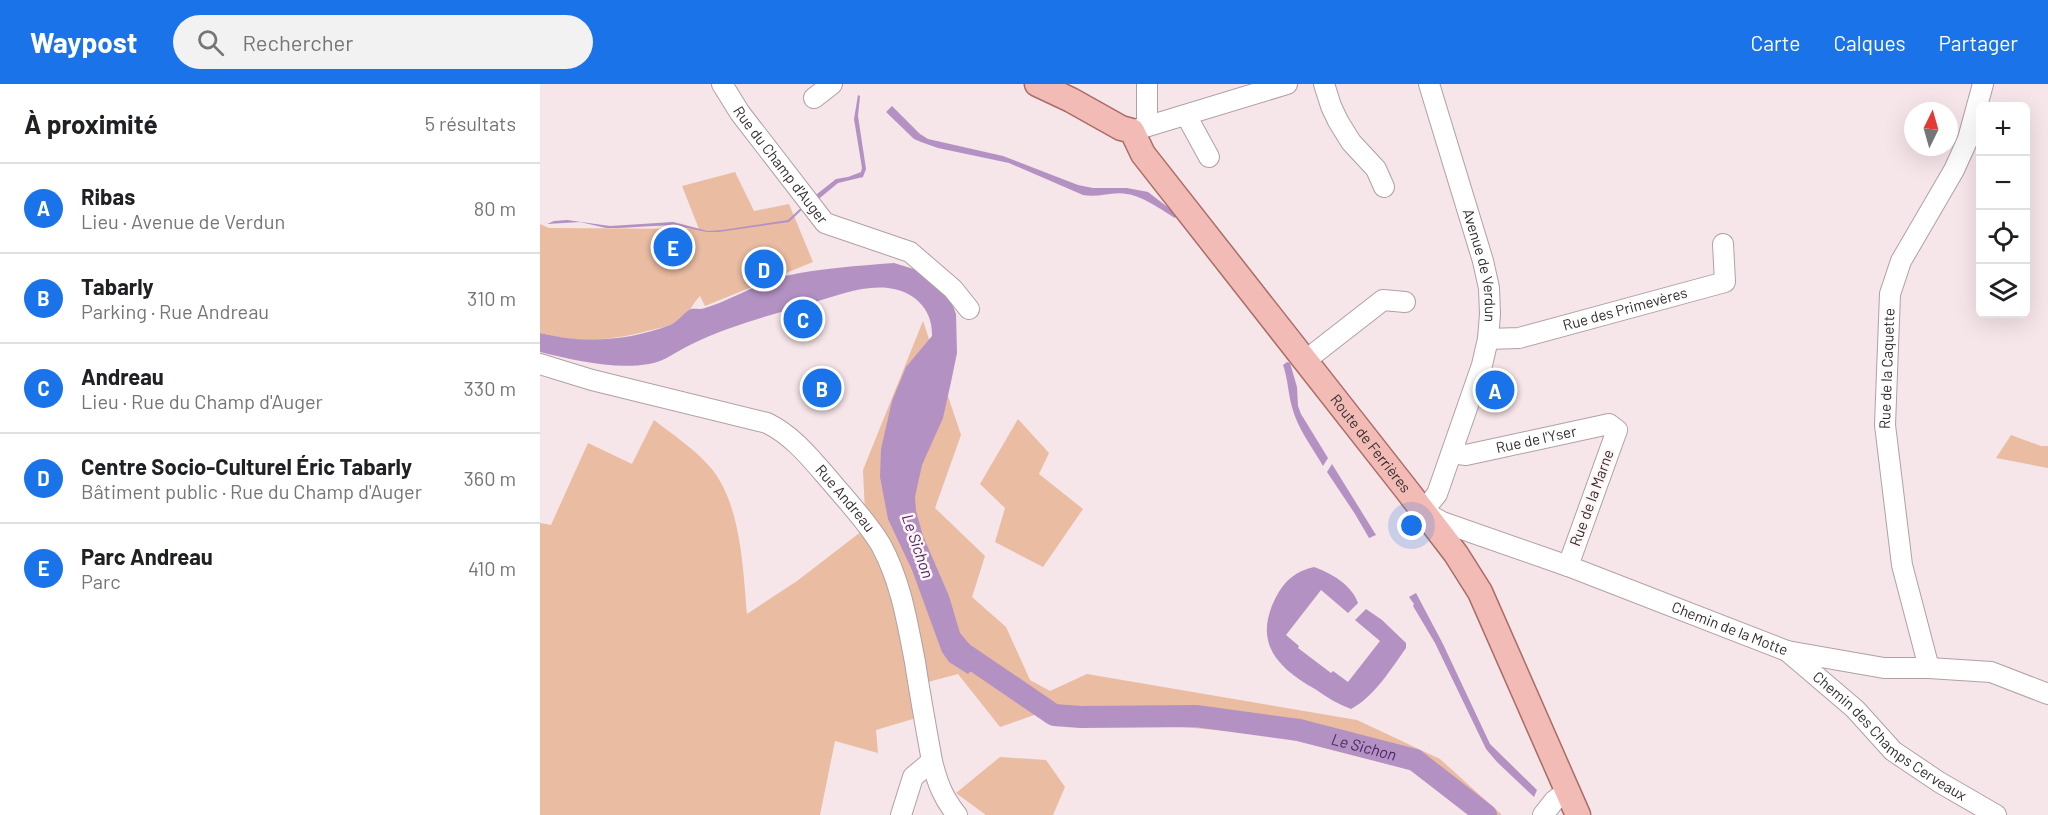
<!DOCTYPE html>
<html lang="fr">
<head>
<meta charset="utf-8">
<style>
  :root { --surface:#fff; --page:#f2f2f2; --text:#202124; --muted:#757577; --line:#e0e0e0; --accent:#1a73e8 }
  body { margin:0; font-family:Barlow,sans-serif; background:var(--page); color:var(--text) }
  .controls { position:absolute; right:18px; top:18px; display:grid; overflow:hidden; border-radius:9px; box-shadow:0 6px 24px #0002 }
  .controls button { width:54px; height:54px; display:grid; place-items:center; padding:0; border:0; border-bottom:2px solid var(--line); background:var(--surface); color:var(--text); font:30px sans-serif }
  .compass { position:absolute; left:1364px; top:18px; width:54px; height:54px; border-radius:50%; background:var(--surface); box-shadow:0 6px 24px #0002; rotate:5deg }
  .you { position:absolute; left:872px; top:442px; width:21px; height:21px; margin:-15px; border:4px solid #fff; border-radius:50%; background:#1a73e8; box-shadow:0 0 0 9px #1a73e833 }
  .badge { display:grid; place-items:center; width:39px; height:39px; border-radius:50%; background:var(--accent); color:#fff; font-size:20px; font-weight:700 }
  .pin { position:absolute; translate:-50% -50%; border:3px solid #fff; box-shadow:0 2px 6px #0006 }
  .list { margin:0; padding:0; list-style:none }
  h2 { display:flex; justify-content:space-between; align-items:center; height:78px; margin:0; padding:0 24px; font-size:26px }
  h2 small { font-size:20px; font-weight:400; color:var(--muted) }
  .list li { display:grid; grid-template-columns:39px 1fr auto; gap:18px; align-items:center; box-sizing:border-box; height:90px; padding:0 24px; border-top:2px solid var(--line) }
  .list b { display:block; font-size:22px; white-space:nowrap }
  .list p { margin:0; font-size:20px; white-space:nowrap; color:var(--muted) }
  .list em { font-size:20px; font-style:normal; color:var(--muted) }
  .icon { flex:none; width:33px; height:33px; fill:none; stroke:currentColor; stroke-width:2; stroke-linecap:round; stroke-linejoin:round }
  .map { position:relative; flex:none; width:1508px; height:731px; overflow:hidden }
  header { display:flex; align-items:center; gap:36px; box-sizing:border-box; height:84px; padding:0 30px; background:var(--accent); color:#fff }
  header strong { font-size:28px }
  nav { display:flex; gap:33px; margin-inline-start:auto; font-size:21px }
  .search { width:420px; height:54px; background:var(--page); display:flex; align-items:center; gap:15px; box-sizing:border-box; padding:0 21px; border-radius:33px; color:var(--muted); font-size:22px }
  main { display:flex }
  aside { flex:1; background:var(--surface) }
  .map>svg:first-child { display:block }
  .green { fill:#eabca2 }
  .water { fill:#b392c3 }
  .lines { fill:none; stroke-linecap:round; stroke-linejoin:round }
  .river { stroke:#b392c3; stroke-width:22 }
  .minor-casing { stroke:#b0a0a4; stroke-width:22 }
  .major-casing { stroke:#aa6c66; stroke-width:27 }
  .minor { stroke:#fff; stroke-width:20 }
  .major { stroke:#f2bbb5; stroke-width:24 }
  .labels { text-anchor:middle; stroke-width:5; stroke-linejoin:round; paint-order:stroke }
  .street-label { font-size:15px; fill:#332d2e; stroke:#fff5f7 }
  .water-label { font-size:16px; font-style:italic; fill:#4f2561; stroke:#fff5f7 }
</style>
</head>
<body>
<header>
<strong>Waypost</strong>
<div class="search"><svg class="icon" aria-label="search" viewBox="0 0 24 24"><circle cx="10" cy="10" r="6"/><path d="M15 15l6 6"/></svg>Rechercher</div>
<nav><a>Carte</a><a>Calques</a><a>Partager</a></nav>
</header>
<main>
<aside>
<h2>À proximité<small>5 résultats</small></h2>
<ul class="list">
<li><span class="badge">A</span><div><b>Ribas</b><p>Lieu · Avenue de Verdun</p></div><em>80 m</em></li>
<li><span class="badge">B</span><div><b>Tabarly</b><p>Parking · Rue Andreau</p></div><em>310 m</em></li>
<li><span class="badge">C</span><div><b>Andreau</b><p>Lieu · Rue du Champ d'Auger</p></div><em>330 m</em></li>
<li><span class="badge">D</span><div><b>Centre Socio-Culturel Éric Tabarly</b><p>Bâtiment public · Rue du Champ d'Auger</p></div><em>360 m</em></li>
<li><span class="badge">E</span><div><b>Parc Andreau</b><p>Parc</p></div><em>410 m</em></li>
</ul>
</aside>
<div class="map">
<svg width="1508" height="731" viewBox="0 0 1508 731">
  <rect width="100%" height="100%" fill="#f6e5e9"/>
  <path class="green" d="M195,88L214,127L249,120L273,178L165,222L160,212C153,219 150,228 142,234C132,242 120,244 107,247C69,257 39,259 0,249V140L9,144L159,145L142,102Z
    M383,237L421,351L395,424L445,472L432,513L466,543L490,596L510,607L547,590L817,636L900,675L962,731H930L871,686L733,651L497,630L460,643L418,590L388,598L359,484L325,429L323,386Z
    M478,335L509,369L499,390L543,425L503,483L455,458L465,424L440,400Z
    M114,336C132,350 157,367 171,384C201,420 203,485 207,530L257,497L322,447L349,502L370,599L376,634L336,646L338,669L295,657L280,731H0V439L11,441L48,359L92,380Z
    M1471,351L1501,362H1508V384L1456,374Z
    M460,673L506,676L525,703L513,731H446L416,709Z"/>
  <path class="water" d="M318,11L320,12L318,32L326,85L323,93L298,99L275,118L272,114L296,95L308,93L321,88L322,84L314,35Z
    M352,22L380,50L388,55L463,72L538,101L553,104H587L608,108L638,131L635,134C622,126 602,112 587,110C573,107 558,114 543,111L469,79L398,64L381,58L374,55L346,28Z
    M265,120L266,122L249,138L179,148H167L132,141L79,144H66L40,138L7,140L14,137L27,136L70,142L133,138L168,147L182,146L248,136Z
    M354,179L380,187L409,212L416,230L417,269L411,298L403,334L382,381L375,413L376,427L383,452L409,512L420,549L442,575L428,590L409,578L402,568L372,486L348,435L340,393L341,365L352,317L366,283L392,252C393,225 374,207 348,204C323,201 295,212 272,219C231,231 188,242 150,261C137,267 124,278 109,280C73,286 34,276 0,268V249C43,260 88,257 130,241C138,238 145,227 151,225C155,224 160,226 165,224C192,216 217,199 245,192C281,184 317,182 354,179Z
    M747,278L750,279L757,303L758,322L761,330L788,374L783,382C773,364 757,344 752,323C748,309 748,295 743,281Z
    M792,380L836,451L829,454L815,430L787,388Z
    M774,483C791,489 812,501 818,519L808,529L781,506L746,551L759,562L758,564L791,589L793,587L808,598L840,557L815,536L826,525L842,536L866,559V564C851,585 834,613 811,625C798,620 786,613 775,605C736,583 713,558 736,513C745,496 756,487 774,483Z
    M876,509L903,560L950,660L997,706L994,713L957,678L946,665L895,559L873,522L874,520L869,513Z"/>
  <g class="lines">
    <path class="river" id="s1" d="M414,563L514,631L541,633L656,632L759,646L875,676L946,731"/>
    <g class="minor-casing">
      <g id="minor">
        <path id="s2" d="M182,0L200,29L285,139L370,168L413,205L429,225"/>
        <path d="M607,0V42"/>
        <path d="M784,0L791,22L798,37L811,58L836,85L844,103"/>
        <path id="s3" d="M889,0L943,177L949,204L950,230L948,255L942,281L897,410L883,427L902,438L1028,482L1247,567L1344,584H1389L1451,588L1508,610"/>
        <path d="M274,14L292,0"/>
        <path d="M646,31L669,73"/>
        <path d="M592,47L747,0"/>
        <path id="s4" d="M948,255L979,254L1185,198L1183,160"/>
        <path d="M766,276L843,216L865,218"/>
        <path id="s5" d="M0,280L52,296L227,339C254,352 273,377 293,400C309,419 328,439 341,461C361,498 367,537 375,578C380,611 386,644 392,677C397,698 403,714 417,731"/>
        <path id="s6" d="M912,369L926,371L1069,340L1077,346L1028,482"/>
        <path id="s7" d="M1247,567L1315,625L1353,667L1399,698L1456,731"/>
        <path id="s8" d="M1389,584L1362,481L1345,341L1350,210L1361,177L1414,86L1428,55L1443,0"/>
        <path d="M361,731L373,693L392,677"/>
        <path d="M1003,731L1014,717L1027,707"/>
      </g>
    </g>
    <g class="major-casing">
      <g id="major">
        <path id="s9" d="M497,0L531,16L581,44L592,47L603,70L866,405L916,470L940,508L1038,731"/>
      </g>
    </g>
    <use href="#minor" class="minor"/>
    <use href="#major" class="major"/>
  </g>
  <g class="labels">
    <g class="street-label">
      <text dy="5" stroke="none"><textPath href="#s2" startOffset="100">Rue du Champ d'Auger</textPath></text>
      <text dy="5" stroke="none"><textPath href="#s3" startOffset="189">Avenue de Verdun</textPath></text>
      <text dy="5" stroke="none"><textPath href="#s4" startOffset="141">Rue des Primevères</textPath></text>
      <text dy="5" stroke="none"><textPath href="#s8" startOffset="304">Rue de la Caquette</textPath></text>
      <text dy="5" stroke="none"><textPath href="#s6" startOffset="86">Rue de l'Yser</textPath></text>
      <text dy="5" stroke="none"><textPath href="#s9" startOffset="500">Route de Ferrières</textPath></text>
      <text dy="5" stroke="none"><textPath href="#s5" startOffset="344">Rue Andreau</textPath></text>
      <text transform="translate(1052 414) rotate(-70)" y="5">Rue de la Marne</text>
      <text dy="5" stroke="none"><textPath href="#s3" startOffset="778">Chemin de la Motte</textPath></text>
      <text dy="5" stroke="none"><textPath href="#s7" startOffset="134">Chemin des Champs Cerveaux</textPath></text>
    </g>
    <g class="water-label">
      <text transform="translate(378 462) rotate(71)" y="6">Le Sichon</text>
      <text dy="6" stroke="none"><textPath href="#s1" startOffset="434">Le Sichon</textPath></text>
    </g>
  </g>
</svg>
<div class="controls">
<button>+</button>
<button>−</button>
<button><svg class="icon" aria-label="locate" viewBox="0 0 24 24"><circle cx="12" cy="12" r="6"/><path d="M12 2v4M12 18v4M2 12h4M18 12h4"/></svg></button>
<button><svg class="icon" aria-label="layers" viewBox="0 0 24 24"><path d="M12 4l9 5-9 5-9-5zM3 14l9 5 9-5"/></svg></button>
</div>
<svg class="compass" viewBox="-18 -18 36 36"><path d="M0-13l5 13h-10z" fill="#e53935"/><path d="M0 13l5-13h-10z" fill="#757577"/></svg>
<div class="you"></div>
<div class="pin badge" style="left:955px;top:306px">A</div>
<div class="pin badge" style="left:282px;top:304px">B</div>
<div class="pin badge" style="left:263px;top:235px">C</div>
<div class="pin badge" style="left:224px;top:185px">D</div>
<div class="pin badge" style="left:133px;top:163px">E</div>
</div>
</main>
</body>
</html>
